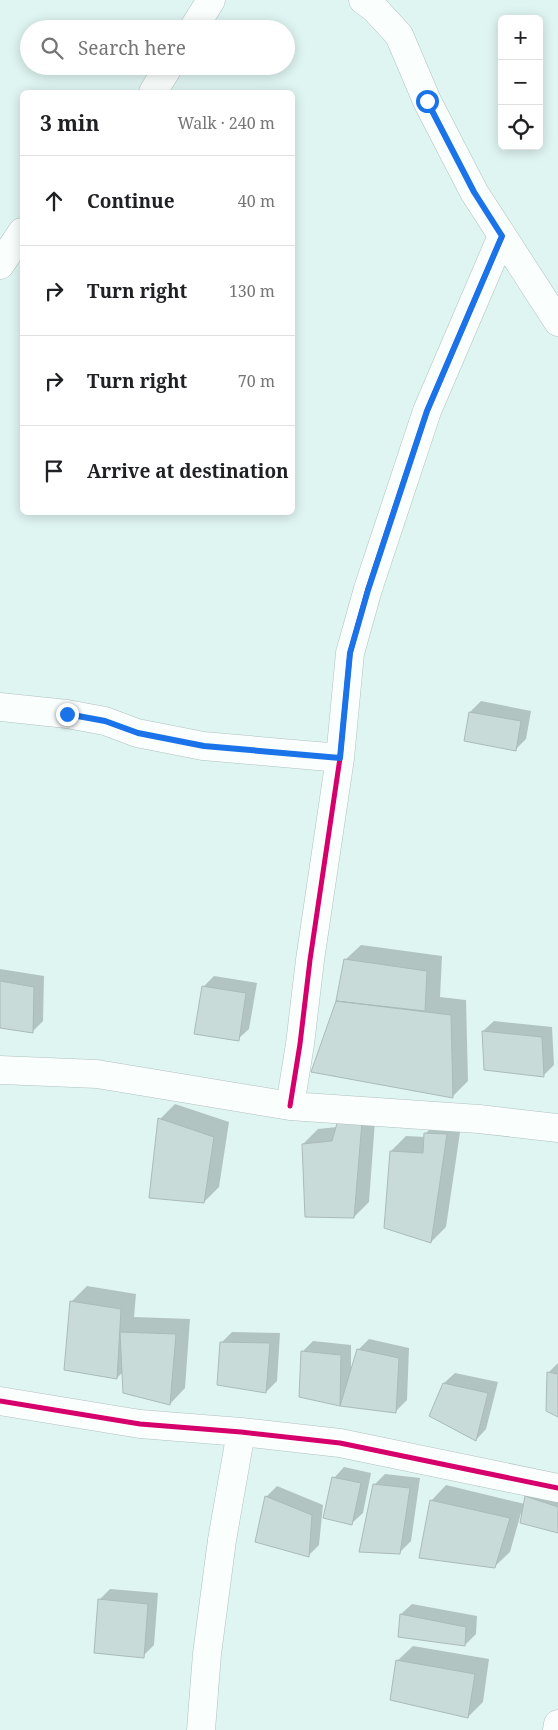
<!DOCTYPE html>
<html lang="en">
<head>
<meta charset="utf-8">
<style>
  :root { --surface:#fff; --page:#f6f6f6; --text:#202124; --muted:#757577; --line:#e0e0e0 }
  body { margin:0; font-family:"Noto Serif",serif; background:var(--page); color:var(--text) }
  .controls { position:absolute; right:15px; top:15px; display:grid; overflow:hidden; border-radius:8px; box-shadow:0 2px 12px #0003 }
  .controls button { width:45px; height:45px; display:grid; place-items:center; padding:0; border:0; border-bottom:1px solid var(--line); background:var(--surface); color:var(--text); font:25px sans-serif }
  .stop { position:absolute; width:15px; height:15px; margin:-11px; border:4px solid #1a73e8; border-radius:50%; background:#fff }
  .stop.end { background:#1a73e8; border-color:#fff; box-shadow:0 1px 5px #0008 }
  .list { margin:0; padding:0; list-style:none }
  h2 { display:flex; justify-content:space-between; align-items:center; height:65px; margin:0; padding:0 20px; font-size:21px }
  h2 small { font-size:16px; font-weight:400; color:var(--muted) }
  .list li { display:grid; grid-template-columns:32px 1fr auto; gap:15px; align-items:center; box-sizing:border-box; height:90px; padding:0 20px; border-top:1px solid var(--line) }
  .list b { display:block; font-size:19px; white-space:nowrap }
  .list em { font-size:16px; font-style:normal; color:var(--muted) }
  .icon { flex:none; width:28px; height:28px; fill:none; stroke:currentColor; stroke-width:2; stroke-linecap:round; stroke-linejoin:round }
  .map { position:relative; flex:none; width:558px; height:1730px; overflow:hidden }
  .search { position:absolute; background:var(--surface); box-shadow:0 2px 12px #0003; left:20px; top:20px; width:275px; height:55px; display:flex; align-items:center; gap:12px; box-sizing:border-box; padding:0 18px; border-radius:28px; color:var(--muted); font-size:19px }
  .panel { position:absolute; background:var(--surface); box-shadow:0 2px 12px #0003; left:20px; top:90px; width:275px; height:425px; border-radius:8px }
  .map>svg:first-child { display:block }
  .shadow { fill:#0003 }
  .building { fill:#c9dbd9; stroke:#aabbb9 }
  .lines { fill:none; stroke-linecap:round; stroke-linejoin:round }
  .minor-casing { stroke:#b0c1bf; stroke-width:29 }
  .minor { stroke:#fafefd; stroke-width:28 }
  .cycleway-casing { stroke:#fff; stroke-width:8 }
  .cycleway { stroke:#d6006c; stroke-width:5 }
  .route { stroke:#1a73e8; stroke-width:6 }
</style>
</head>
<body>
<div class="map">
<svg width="558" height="1730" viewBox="0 0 558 1730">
  <rect width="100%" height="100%" fill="#dff5f2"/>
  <path class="shadow" d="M481,701L531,711L526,739L515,750L470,712Z
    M361,945L442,956L440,997L466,1000L468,1081L453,1096L338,1001L345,960Z
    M0,969L44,976L43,1021L32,1032L0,1027Z
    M214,976L257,983L249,1029L238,1039L203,987Z
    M494,1021L552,1027L554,1065L543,1076L483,1031Z
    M175,1104L229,1122L219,1187L204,1202L160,1119Z
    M376,1107L369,1202L354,1217L303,1144L318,1129L337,1127Z
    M441,1118L462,1119L446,1227L431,1242L391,1151L406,1136L425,1137V1134Z
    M87,1286L136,1294L134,1317L190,1319L185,1388L170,1404L123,1372L117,1378L71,1302Z
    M232,1332L280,1333L277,1381L266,1392L221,1343Z
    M369,1339L409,1348L407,1400L396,1411L340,1405L302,1352L313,1341L351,1345V1371L358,1350Z
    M558,1363V1415L548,1411L549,1372Z
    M455,1373L498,1382L486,1429L476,1440L444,1383Z
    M344,1467L371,1473L363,1513L352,1523L334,1478Z
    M385,1474L420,1478L411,1541L400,1552L374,1485Z
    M446,1485L525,1504L526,1497L537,1486L558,1493V1531L521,1513L510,1552L494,1567L431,1501Z
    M277,1486L323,1505L319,1545L308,1556L266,1497Z
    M110,1589L158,1593L154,1645L143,1656L99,1600Z
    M412,1604L477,1616L476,1634L465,1645L401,1614Z
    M413,1646L489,1659L483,1702L468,1717L397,1661Z"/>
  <path class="building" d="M469,712L521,721L516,751L464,741Z
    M344,959L427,971L425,1011L336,1001Z
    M0,981L34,987L33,1033L0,1028Z
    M202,986L246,993L239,1041L194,1034Z
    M336,1001L451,1015L453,1098L311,1072Z
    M482,1031L542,1037L544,1077L484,1070Z
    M158,1118L214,1137L204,1203L149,1198Z
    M338,1120L362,1122L354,1218L305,1217L302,1144L332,1141Z
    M424,1133L447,1134L431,1243L384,1228L390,1151L423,1153Z
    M70,1301L121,1309L117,1379L64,1370Z
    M120,1332L176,1334L170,1405L123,1393Z
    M220,1342L270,1343L266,1393L217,1385Z
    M357,1349L399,1358L396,1413L340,1406Z
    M301,1351L341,1355L340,1406L299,1397Z
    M547,1372L558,1374V1417L546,1411Z
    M443,1383L488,1393L476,1441L429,1416Z
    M332,1477L361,1483L352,1525L323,1518Z
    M373,1484L410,1488L400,1554L359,1552Z
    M265,1496L312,1515L309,1557L255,1542Z
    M525,1496L558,1507V1533L520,1523Z
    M430,1500L510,1518L495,1568L419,1558Z
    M98,1599L148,1604L144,1658L94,1653Z
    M400,1614L466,1627L465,1646L398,1637Z
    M396,1660L475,1674L468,1718L390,1700Z"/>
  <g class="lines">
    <g class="minor-casing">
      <path id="minor" d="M363,0L375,9L399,35L427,101L474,192L558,322
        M193,29L211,0
        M153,92L169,66
        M0,265L22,232
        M0,707L67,714L105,721L137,733L203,746L340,758
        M0,1070L97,1074L290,1106L479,1119L558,1128
        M290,1106L300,1044L310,960L340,758L350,653L368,589L427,411L502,236
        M0,1401L140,1424L241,1432L340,1443L558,1488
        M201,1730L207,1654L222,1540L241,1432
        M557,1730L558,1724"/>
    </g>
    <use href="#minor" class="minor"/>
    <g class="cycleway-casing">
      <path id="cycleway" d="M290,1106L300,1044L310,960L340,758L350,653L368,589L427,411L502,236
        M0,1401L140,1424L241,1432L340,1443L558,1488"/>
    </g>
    <use href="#cycleway" class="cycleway"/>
  </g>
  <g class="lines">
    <path class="route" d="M67,714L105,721L138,733L204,746L340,758L350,653L368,590L427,411L502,236L474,192L427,101"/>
  </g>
</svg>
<div class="controls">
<button>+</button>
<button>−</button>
<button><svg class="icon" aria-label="locate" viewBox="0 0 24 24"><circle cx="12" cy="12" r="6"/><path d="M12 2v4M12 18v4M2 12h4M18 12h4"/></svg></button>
</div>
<div class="stop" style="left:427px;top:101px"></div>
<div class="stop end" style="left:67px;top:714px"></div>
<div class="search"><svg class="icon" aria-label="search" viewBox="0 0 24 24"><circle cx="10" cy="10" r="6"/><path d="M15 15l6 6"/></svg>Search here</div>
<section class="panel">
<h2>3 min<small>Walk · 240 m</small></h2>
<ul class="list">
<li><svg class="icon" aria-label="ahead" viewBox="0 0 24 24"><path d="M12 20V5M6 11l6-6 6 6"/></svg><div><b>Continue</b></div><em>40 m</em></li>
<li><svg class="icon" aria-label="right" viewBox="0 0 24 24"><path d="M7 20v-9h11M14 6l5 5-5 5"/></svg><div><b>Turn right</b></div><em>130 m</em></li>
<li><svg class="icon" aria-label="right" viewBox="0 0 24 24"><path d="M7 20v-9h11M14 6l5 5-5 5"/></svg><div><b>Turn right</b></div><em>70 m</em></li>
<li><svg class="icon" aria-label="arrive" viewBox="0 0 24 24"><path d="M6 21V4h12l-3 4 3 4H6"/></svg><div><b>Arrive at destination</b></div></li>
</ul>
</section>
</div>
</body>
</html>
